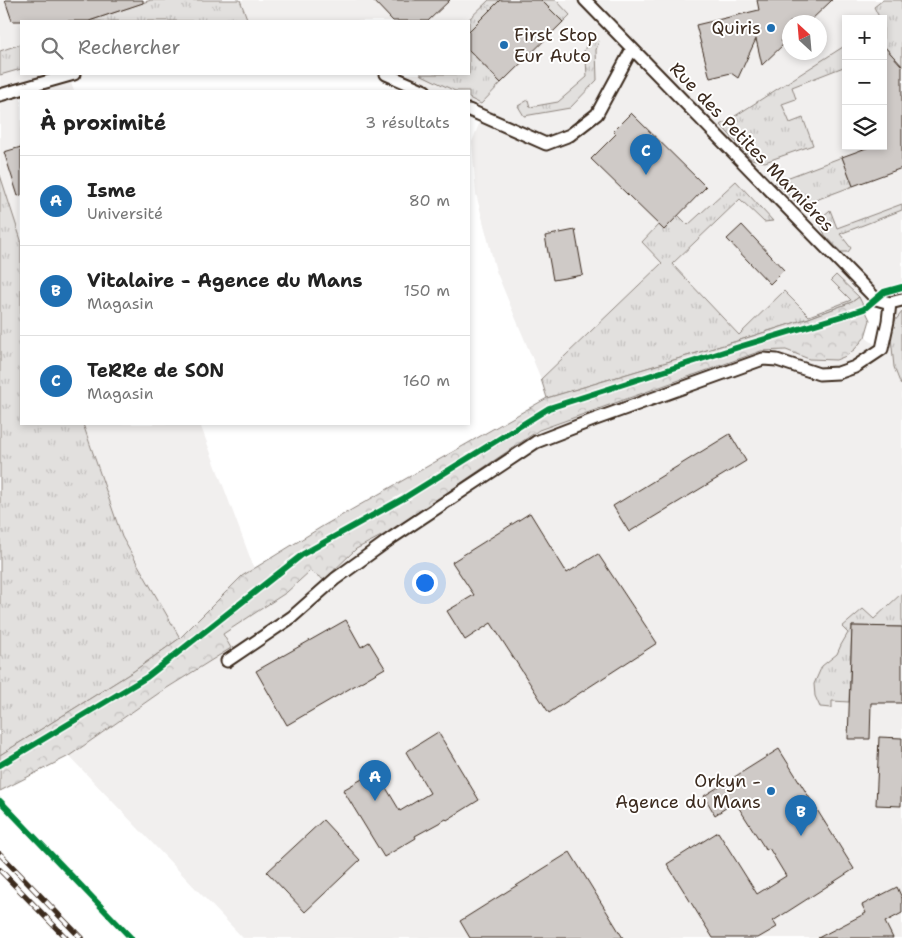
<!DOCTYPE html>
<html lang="fr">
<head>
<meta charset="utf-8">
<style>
  :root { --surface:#fff; --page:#f2f2f2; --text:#222; --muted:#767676; --line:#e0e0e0; --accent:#1f6fb2 }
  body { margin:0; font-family:"Shantell Sans",sans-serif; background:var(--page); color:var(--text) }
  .controls { position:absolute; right:15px; top:15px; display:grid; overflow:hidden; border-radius:0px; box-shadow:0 2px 8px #0003 }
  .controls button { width:45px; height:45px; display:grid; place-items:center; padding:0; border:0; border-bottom:1px solid var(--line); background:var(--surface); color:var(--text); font:25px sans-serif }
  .compass { position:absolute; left:782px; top:15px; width:45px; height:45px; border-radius:50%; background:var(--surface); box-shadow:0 2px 8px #0003; rotate:334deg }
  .you { position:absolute; left:424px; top:582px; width:18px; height:18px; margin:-12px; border:4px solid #fff; border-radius:50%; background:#1a73e8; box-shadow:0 0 0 8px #1a73e833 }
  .badge { display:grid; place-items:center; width:32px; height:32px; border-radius:50%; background:var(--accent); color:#fff; font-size:16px; font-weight:700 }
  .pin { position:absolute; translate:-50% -41px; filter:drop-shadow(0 1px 2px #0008) }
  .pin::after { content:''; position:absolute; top:26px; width:18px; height:15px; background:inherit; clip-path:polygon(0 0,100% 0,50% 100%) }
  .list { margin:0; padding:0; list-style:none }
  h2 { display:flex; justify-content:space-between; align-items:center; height:65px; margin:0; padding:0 20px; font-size:21px }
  h2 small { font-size:16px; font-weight:400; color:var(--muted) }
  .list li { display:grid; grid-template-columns:32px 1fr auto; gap:15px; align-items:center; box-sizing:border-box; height:90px; padding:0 20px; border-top:1px solid var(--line) }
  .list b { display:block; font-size:19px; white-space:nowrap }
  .list p { margin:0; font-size:16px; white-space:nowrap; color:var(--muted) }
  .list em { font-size:16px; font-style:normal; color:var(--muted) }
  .icon { flex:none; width:28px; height:28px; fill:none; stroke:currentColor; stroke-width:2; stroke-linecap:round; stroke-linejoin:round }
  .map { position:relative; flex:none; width:902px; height:938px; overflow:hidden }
  .search { position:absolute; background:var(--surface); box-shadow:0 2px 8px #0003; left:20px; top:20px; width:450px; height:55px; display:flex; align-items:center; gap:12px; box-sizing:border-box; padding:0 18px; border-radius:0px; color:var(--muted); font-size:19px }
  .panel { position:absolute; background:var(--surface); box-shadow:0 2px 8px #0003; left:20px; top:90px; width:450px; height:335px; border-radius:0px }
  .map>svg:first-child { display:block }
  .built { fill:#f1efee; fill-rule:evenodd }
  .grass { fill:url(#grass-tufts); stroke:#8e857e }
  .forest { fill:url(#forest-crowns); stroke:#8e857e }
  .building { fill:#cfcac7; stroke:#3b2a1e }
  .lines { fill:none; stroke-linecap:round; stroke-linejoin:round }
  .service-casing { stroke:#3b2a1e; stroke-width:15 }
  .service { stroke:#fff; stroke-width:11 }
  .rail-casing { stroke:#3b2a1e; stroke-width:5.5 }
  .rail { stroke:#fff; stroke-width:4; stroke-dasharray:11; stroke-linecap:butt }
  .cycleway-casing { stroke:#fff; stroke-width:9 }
  .cycleway { stroke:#00873e; stroke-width:6 }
  .poi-dot { fill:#1f6fb2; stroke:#fff; stroke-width:2 }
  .labels { text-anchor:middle; stroke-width:4; stroke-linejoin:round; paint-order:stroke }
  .poi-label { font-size:18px; fill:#3b2a1e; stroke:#fff; text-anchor:end }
  .street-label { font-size:18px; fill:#3b2a1e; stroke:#fff }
</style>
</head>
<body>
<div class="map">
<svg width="902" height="938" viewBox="0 0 902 938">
  <defs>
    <pattern id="grass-tufts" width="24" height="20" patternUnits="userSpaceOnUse" patternTransform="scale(1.25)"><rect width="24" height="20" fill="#e2e0de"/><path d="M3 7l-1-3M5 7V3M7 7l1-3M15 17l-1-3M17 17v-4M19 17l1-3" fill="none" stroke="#c3c0be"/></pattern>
    <pattern id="forest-crowns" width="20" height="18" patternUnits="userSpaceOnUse" patternTransform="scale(1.25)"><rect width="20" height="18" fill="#e2e0de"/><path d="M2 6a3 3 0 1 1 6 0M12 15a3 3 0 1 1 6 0" fill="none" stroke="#c3c0be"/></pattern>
  </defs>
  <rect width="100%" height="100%" fill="#fff"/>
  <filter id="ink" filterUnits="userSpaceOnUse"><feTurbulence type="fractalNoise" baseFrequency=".02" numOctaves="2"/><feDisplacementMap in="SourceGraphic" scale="10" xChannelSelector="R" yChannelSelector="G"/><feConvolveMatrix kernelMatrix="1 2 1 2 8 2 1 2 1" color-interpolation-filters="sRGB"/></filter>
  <g filter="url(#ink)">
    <path class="built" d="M0,0H902V938H243L69,756L159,693L231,648L223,634L287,592L310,571L324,580L356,549L389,532L539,430L761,351L786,350L809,359L836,360L846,356L855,349L865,337L881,349L889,303L864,309L858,298L852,302L737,341L663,263L541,379L496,271L476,194L472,142L482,116L469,110V91H425L386,74H469V21H21V74H74L68,75L74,91H21V424H200L254,568L242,576L180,638L0,509ZM846,19H883V146H846ZM790,22H820V52H790Z"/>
    <path class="grass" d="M151,0H240L248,21H89Z
      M489,0H500L469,31V21H467Z
      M541,0H556L570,15L563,22Z
      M883,0H902V66L883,45V19H880L874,7Z
      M591,33L599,41L596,50L597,80L570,108L524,116L518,106L528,100L530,107L558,102L587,77L586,58L584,51Z
      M21,44V69L0,75V51Z
      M846,45V66L792,87L796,99L782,104L790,123L803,118L813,145L765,162L751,159L721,125Z
      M469,50L501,83L481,104L469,98V91H455L420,74H469Z
      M842,157L853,186L808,203L795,201L781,188L776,182Z
      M0,175L21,240V424H83L122,537L180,638L134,671L0,755Z
      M736,181L773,221L764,222L740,199L672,264L739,335L784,291L809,316L851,300L831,280L836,275L859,297L852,302L809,318L737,341L547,398L541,379L662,263L642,242L658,225L678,215L688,225Z
      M902,204V210L840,234L851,248L848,252H841L825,235L820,223L822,217L830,210L837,228Z
      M902,312V383L901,385L894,367L890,327Z
      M902,593V627L852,626L849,702L832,701V708L820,707L815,696L814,684L822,666L837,654L841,645L848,633L842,627L863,609L874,619Z"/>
    <path class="forest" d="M859,297L870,320L865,337L855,349L846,356L836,360L809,359L786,350L761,351L539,430L389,532L356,549L324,580L310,571L287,592L223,634L231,648L159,693L69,756L0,791V755L134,671L180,638L242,576L323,526L547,398L737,341L809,318L852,302Z"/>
    <path class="building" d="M5,0H143V3L89,21H12Z
      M373,0H450L428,21H393Z
      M500,0H541L563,22L501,83L469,50V31Z
      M757,0H832L809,22H790V33L781,41L784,44L762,65L756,39L738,78L731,73L710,78L696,25L759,10Z
      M883,45L902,66V168L853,186L842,157L872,146H883Z
      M631,113L706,187L664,230L591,159L616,134L613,131Z
      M21,147V195L18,196L4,152Z
      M742,225L784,270L770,284L727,239Z
      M575,230L583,275L553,280L545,236Z
      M730,434L746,461L629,532L613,506Z
      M530,513L567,573L598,554L657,643L549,713L491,623L465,640L447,611L474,595L452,562Z
      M346,620L361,647L369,642L385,668L287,725L256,671Z
      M852,626L902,627V703H871L870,739H848Z
      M438,732L479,800L447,820L446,819L415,836L416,838L384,857L343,790L376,771L400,811L430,793L406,752Z
      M879,737L902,738L901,806L876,805Z
      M779,749L854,869L773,921L777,927L758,938H713L667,864L718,832L757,894L786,876L769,848L766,850L735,802L715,815L704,796Z
      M323,820L360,860L305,912L267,872Z
      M570,852L623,938H470L460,921Z
      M897,887L902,898V913L885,922L893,938H818L866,913L862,905Z"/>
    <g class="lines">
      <g class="service-casing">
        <path id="service" d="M585,0L876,299L890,303L902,300
          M386,74L425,91
          M0,95L74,74
          M469,110L546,144L570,135L597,114L632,49
          M227,661L292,617L335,579L393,537L536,442L593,420L763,359L777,360L819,374L838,373L855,367L882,349L888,321L890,303"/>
      </g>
      <use href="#service" class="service"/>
      <g class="rail-casing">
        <path id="rail" d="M0,854L81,938
          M0,870L66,938"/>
      </g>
      <use href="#rail" class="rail"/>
      <g class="cycleway-casing">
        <path id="cycleway" d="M0,765L147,677L303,554L404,498L549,408L742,346L852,313L864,309L884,292L902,287
          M0,801L131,938"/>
      </g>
      <use href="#cycleway" class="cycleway"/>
    </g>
  </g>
  <g class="poi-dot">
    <circle cx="771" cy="28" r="5"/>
    <circle cx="504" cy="45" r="5"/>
    <circle cx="771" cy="791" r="5"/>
  </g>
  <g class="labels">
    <g class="poi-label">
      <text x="761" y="34">Quiris</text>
      <text x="514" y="41" text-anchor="start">First Stop<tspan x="514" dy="21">Eur Auto</tspan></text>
      <text x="761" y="787">Orkyn -<tspan x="761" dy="21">Agence du Mans</tspan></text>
    </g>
    <g class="street-label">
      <text transform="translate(752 147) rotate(46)" y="6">Rue des Petites Marniéres</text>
    </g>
  </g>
</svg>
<div class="controls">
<button>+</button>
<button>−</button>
<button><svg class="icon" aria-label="layers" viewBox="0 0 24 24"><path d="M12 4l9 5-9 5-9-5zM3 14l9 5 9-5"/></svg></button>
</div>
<svg class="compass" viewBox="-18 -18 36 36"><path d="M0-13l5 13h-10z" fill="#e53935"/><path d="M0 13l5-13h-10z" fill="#767676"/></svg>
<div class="you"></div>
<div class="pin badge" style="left:375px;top:801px">A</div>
<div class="pin badge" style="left:801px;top:836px">B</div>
<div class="pin badge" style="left:646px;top:175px">C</div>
<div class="search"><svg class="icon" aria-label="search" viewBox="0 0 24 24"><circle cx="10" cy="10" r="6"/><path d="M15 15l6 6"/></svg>Rechercher</div>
<section class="panel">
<h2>À proximité<small>3 résultats</small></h2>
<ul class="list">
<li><span class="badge">A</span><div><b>Isme</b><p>Université</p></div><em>80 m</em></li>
<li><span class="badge">B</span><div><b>Vitalaire - Agence du Mans</b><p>Magasin</p></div><em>150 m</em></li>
<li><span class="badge">C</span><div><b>TeRRe de SON</b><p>Magasin</p></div><em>160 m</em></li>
</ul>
</section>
</div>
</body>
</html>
